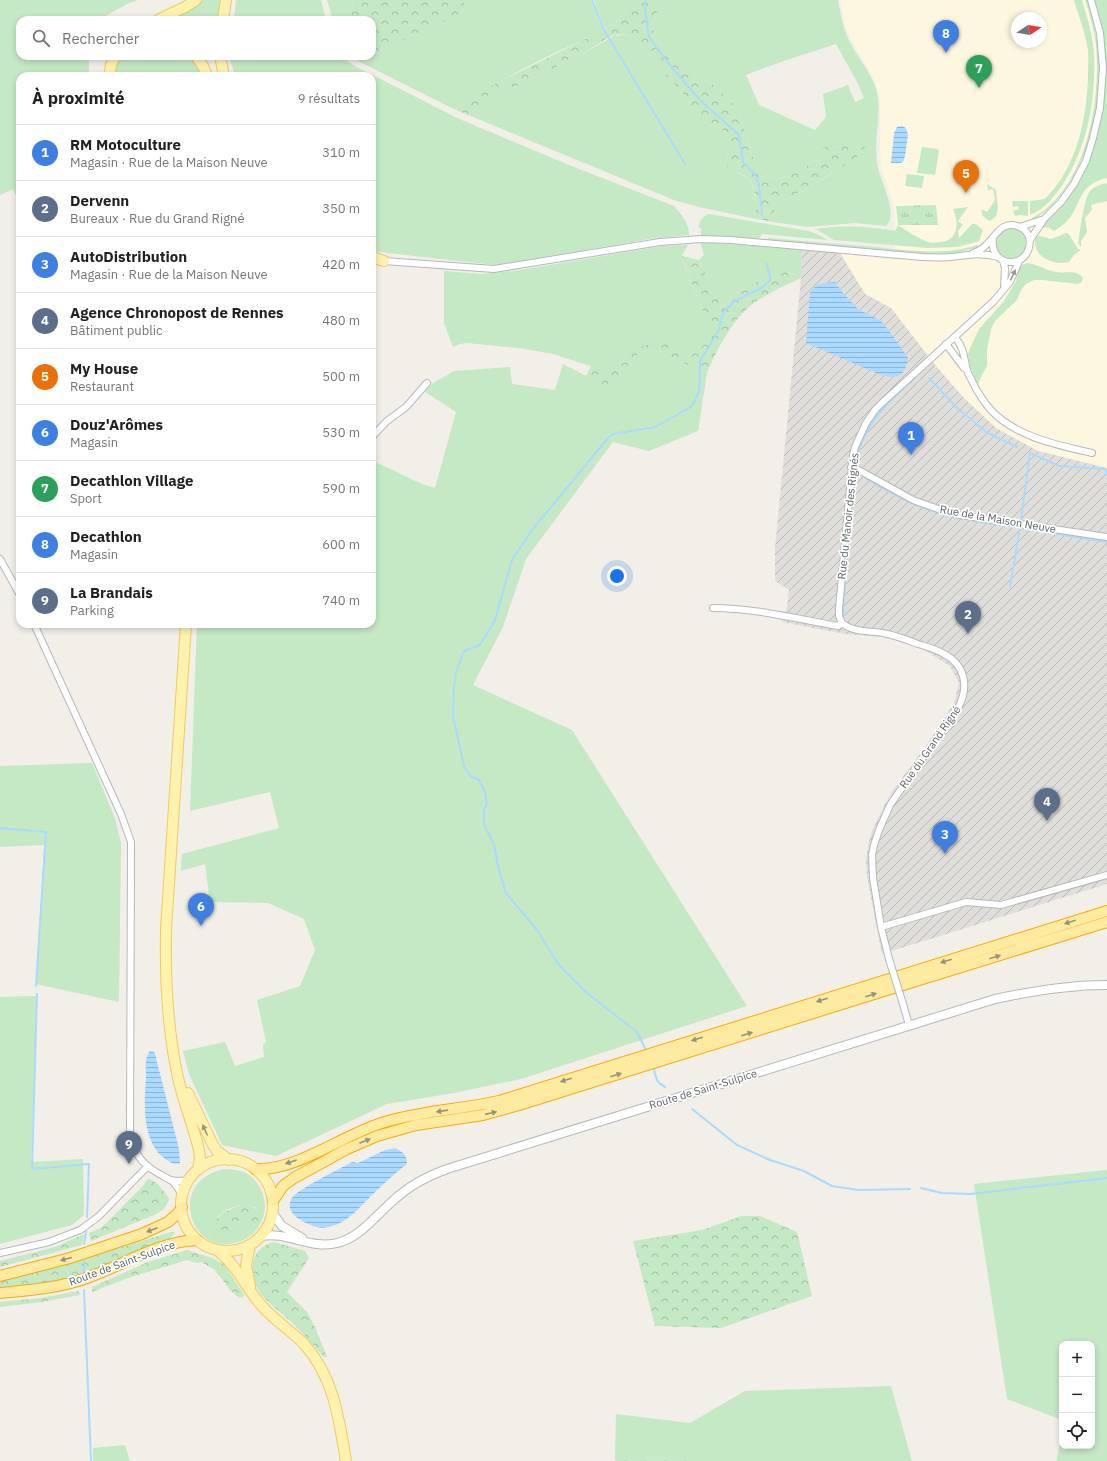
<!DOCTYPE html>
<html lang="fr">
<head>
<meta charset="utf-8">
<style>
  :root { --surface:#fff; --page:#f2f2f2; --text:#202124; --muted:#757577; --line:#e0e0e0; --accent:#0b8043 }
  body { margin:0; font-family:"IBM Plex Sans",sans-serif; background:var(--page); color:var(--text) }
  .controls { position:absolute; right:12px; bottom:12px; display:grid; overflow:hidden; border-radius:8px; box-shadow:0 2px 6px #0003 }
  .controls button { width:36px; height:36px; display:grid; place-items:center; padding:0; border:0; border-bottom:1px solid var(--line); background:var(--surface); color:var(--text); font:20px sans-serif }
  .compass { position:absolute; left:1011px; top:12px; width:36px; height:36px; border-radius:50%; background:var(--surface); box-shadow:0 2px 6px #0003; rotate:78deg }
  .you { position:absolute; left:617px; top:576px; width:14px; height:14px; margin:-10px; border:3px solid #fff; border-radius:50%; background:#1a73e8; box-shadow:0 0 0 6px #1a73e833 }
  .badge { display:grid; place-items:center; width:26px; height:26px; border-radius:50%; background:var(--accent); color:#fff; font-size:13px; font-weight:700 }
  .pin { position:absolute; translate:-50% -33px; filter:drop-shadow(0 1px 2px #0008) }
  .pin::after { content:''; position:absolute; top:21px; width:14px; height:12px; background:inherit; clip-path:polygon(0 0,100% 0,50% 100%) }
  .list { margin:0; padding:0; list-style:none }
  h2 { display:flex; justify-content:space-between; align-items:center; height:52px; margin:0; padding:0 16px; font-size:17px }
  h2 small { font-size:13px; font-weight:400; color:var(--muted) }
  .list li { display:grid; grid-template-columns:26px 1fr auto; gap:12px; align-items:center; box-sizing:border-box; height:56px; padding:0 16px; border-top:1px solid var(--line) }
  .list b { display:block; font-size:15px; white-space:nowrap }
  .list p { margin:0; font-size:13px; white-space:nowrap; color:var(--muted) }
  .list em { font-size:13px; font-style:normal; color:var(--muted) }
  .icon { flex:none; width:22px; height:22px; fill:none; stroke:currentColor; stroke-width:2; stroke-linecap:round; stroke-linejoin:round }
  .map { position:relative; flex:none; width:1107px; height:1461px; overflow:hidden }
  .search { position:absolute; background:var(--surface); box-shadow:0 2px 6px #0003; left:16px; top:16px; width:360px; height:44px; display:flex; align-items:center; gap:10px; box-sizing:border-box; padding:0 14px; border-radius:12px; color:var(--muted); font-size:15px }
  .panel { position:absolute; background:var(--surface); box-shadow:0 2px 6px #0003; left:16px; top:72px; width:360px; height:556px; border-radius:12px }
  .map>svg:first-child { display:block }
  .commercial { fill:#fef7e0; fill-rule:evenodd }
  .industrial { fill:url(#industrial-furrows) }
  .grass { fill:#c5e8c5; fill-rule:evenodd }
  .forest { fill:url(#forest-crowns) }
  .park { fill:url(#park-tufts) }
  .water { fill:url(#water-rules) }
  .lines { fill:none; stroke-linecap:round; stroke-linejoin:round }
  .stream { stroke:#aadaff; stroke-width:2 }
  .minor-casing { stroke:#b5b8bc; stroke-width:8 }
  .tertiary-casing { stroke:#b5b8bc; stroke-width:10 }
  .primary-casing { stroke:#f2c960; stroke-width:12 }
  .trunk-casing { stroke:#f9ab00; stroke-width:12 }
  .minor { stroke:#fff; stroke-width:6 }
  .tertiary { stroke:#fff; stroke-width:8 }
  .primary { stroke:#fff2af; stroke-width:10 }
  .trunk { stroke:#feeaa1; stroke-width:10 }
  .minor-bridge-casing { stroke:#b5b8bc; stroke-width:8; stroke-linecap:butt }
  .minor-bridge { stroke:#fff; stroke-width:6 }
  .oneway { fill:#979a9d }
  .oneway2 { fill:#97927c }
  .oneway3 { fill:#979581 }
  .labels { text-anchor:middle; stroke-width:3.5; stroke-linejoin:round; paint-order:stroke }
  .street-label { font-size:11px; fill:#5f6368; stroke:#fff }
</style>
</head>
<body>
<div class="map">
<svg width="1107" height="1461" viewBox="0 0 1107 1461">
  <defs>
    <pattern id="industrial-furrows" width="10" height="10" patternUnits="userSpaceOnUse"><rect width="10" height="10" fill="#e0deda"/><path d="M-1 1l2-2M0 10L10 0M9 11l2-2" fill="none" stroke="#b9b8b5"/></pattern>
    <pattern id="forest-crowns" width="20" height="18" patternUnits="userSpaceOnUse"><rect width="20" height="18" fill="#c5e8c5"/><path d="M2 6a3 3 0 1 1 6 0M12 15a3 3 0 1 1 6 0" fill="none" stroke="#a3c0a4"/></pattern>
    <pattern id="park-tufts" width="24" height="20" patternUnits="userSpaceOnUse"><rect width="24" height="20" fill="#c5e8c5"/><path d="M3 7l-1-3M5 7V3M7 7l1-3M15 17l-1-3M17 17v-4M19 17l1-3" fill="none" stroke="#a3c0a4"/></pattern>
    <pattern id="water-rules" width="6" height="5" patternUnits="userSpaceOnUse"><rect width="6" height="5" fill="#aadaff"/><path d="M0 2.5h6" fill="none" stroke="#8eb4d2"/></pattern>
  </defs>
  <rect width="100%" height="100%" fill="#f1efe8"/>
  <path class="commercial" d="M840,0H1107V468L1038,451L996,428L964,398L936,366L891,309L865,294L840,253L895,260V221L893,203L881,167L880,144V98L873,76L853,43L845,26ZM1017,18H1041V42H1017Z"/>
  <path class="industrial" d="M802,249L840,253L865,294L891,308L936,366L964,398L996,428L1038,451L1107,468V884L882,954L867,877L866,860L868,845L872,831L881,812L891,793L934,735L954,703L959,683L950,666L921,648L884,637L845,634L782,622L787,606L789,590L775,581V548L801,278Z"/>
  <path class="grass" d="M0,0H138L127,4L104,17L102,20H20V56H89V76H20V205L13,189L0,195Z
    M202,0H221L219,20H168Z
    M236,0H321L326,20H234Z
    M327,0H352C355,7 349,13 351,20H333Z
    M464,0H591L603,31C552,54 501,77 456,110L358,61L352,56H372V54L458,15L464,8Z
    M594,0H631L632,2L619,20L606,29L603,26Z
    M657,0H838C841,15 843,30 851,44C858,59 871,72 876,89C883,114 872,142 878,168C881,182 899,215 886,226L855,223L807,227L774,222L777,215L772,206L804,190L831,174L864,139L843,147L831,146L817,160L798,172L781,178L769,177L761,170L752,156L738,108L714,86L686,68L655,37L653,27L657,12ZM836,44L857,82L864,98L855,102L848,85L823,94L826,117L815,130L759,105L746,75C776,63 806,54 836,44Z
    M1074,0H1082C1087,17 1093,35 1094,53C1096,98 1088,146 1063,184C1054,197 1045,209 1030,215V201L1045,199C1077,167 1087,118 1088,75C1088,65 1089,54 1087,44C1084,29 1078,14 1074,0Z
    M1085,0H1087C1092,16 1096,31 1098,48C1106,104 1085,190 1033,220L1032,218C1087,189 1101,100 1096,45C1094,30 1090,14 1085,0Z
    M1095,0H1107V178C1075,185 1083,207 1064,224C1061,227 1057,229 1054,231L1048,227L1040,229C1056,212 1072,196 1083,175C1107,124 1107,54 1095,0Z
    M626,34L635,37L659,69L682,91L695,118L726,132L730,139L726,162L734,171L748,178L753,187L756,203V219L699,207L674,200L468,115L494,97L581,55L615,35L617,36Z
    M122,56H189L201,69L203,76H115V69Z
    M230,56H342L353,65L457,118L569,165L674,206C682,215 689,223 689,235L649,239L496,265L440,259L372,251V76H234C235,69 229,63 230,56Z
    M922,147L937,149L939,151L935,175L917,173Z
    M907,174L924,176L922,188L905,186Z
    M1107,183V201L1091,205L1092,210L1085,218L1087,232L1081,241V247L1078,243C1080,232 1084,198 1090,191C1095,186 1101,184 1107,183Z
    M987,184L996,190L998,209L996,216L990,221C985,218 980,216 982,209L987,212L995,200L993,189L988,190Z
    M1012,201H1028V216L1020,215L1015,216L1013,211L1019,209L1018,206L1013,207Z
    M968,207L958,221L963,225L958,231L959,238L972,224H976L983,230L979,241L958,247L927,248L834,240L816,229C843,225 868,226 895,231L898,225C905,230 919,239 928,242C931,243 936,243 940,242C959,241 959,222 953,209Z
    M709,214L808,231L817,234L828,240L762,234L759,239L722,236H701V228H698C700,221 702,216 709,214Z
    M996 243a15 15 0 1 1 30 0a15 15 0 1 1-30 0Z
    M1066,233H1068L1078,249L1081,250L1074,255L1069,262C1052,266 1030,256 1036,235L1051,239Z
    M769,238C801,241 832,243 864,246C901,249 941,257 977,245L978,247L957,253L929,254L765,240Z
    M700,242L802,249L801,278L785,271H776L735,294L722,307L699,260L704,255Z
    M688,245L681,257L704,314L715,326L709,341L688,356L678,352L660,343L630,351C623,361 618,371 606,371L553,354L519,348L467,343L460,344L453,347L444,323V271L481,274L514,271L663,246Z
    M1027,263C1038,264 1046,271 1057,272C1067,274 1076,269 1083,278L1082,282L1078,284L1042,280H1034L1026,284L1021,290L1017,300L995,321L991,329L987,350V366L981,377L978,385L970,366L968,354L970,348L979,329L1004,301L1016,281L1019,268L1021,265Z
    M650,349L707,373L698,431L649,451L613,442L526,559L503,627L473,685L572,730L747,1006L521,1079L454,1093L387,1104L276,1156L222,1145L189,1074L183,1051L225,1042L235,1066L264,1057L263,1045L266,1042L257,1000L300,986L315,950L304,919L268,903L210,902L205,864L181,871L182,854L279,828L270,792L190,811L197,624H372V461C394,469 413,482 435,488L456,412L425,392L433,383L454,371L510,367L512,384L555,390L563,364L613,390L638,354Z
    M92,763L115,818L121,843L119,1002L36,984L44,845L0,847V766Z
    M37,996L31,1162L83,1159L84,1215L72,1225L0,1244V997Z
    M225,1169C232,1169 239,1170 246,1173C264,1184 271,1208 259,1226C253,1235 245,1241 234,1243C189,1254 167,1180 225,1169ZM242,1204L257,1208L248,1224L239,1220L235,1222L233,1228L217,1217L228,1209Z
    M1107,1170V1461H1056L1062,1434V1446H1092V1344H1062V1420L1007,1399L974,1184Z
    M891,1386L912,1461H696L697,1458L615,1457L616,1414L690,1423L745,1391Z
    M125,1445L130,1461H93V1448Z"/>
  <path class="forest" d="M352,0H464V8L458,15L372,54V20H351C349,13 355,7 352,0Z
    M631,0H657V12L653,27L655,37L686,68L714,86L731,101L738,108L752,156L761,170L769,177L781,178L798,172L817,160L823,148L831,146L843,147L864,138L868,143L856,158L804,190L772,206L777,215L774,222L756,219C756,206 757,188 748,178C743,174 734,171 728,168L726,162L730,139L726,132L695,118L682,91L659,69L635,37L626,34L615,35L609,37L581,55L494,97L468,115L456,110L473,97L499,82L606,29L619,20L632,2Z
    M681,256L699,260L722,307L735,294L776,271H785L801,278C784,286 763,295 749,307C730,324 717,349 707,373L650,349L638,354L613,390L586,376L591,366C603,370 615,374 624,360C626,357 628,352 631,351C643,344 660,343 674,342L678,352L688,356L709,341L714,326L704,314Z
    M148,1179C158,1181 163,1191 169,1198C167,1208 162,1211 154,1215L91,1241L89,1233L101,1228L141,1188Z
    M242,1204L249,1205L263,1213L261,1219C259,1221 255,1224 252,1225C244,1226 244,1218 235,1222L232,1235C225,1239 219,1238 212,1234C217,1211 222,1214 242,1204Z
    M742,1216H760L797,1232L812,1296L721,1328L655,1326L633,1241L702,1230Z
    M171,1232H175C171,1243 148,1247 138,1251C115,1260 94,1271 70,1278C47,1284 23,1286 0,1288V1281L67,1264Z
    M84,1234L82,1245L0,1267V1261L55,1247Z
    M274,1242L305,1251L309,1258L287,1292L307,1312L315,1327L327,1357H324C315,1347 306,1337 297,1327C278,1308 244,1291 254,1259C257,1250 265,1244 274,1242Z
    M187,1250L212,1258L224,1264L245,1296L239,1298L230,1290L215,1270L201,1262L197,1263L187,1260L128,1278L92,1292V1287L148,1262Z
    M79,1291L80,1295L42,1302L0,1307V1302L41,1298Z
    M615,1457L697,1458L696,1461H616Z"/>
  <path class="park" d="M936,205L938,225H898L896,206Z"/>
  <path class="water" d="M902,126L906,128L908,135L905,156L903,162L900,163H891L894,133L897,127Z
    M835,282L843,293L858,309L881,321L896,340L908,358C905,376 898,380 881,375L806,343L810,292L818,284Z
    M150,1051L154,1052L155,1054L179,1149L180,1163C173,1165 169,1162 163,1157C142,1140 144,1103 146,1078C146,1069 144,1058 150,1051Z
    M395,1148C403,1152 407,1155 407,1164C394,1174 382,1185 370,1197C360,1207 351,1218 338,1224C332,1226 324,1229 317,1227C305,1224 282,1213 292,1198C299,1188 340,1169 352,1162L358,1163L385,1150Z"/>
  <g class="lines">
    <path class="stream" d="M592,0L604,30L685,164
      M646,0L645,10L649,37L668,63L700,100L739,135L743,162L756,176L759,184L762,215
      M929,378L957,408L986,432L1017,447
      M858,452C869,419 889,401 914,379
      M867,479C898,498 925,511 961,519
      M1021,519L1030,453L1059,466L1105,469L1107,474
      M973,521L1015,527
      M1020,528L1107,542
      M1010,587L1019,533
      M844,615L843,609L847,551
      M0,828L46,832L36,986
      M37,994L32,1169L89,1164L87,1217
      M647,1052L637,1032L587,993L558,964L537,930L506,893L498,866L494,844L484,825V810L487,803L485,792L479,780L470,776L464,766L453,716L454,688L456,672L464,651L480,645L495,620L512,560L532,530L608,438L613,434L655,427L689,408L693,404L699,391L700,361L719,330L722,315L733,302L763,287L770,280V276L766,262
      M653,1067C657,1077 654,1081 665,1087
      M692,1109L737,1145L770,1160L804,1171L832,1186L858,1190L910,1189
      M921,1188L942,1193L970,1194L1107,1178
      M84,1244L86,1232
      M84,1261V1272
      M84,1290L91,1461"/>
    <g class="minor-casing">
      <path id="minor" d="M1020,227L1044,219
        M1030,240L1044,219L1061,202L1074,184L1086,161L1093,138L1100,108L1103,68L1100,33L1091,0
        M973,253C978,251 983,249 986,245C996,236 1001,221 1017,226C1037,231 1032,261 1012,262C998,263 991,250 993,238
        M384,261L494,269L660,242L701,239L731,240L922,257C932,257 941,258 951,257C969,255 980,252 998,257
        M1003,261L1005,268L1004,288
        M955,337C965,350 963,355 967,370C968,374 971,378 972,381C977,391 983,401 990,409C1015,437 1058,445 1092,453
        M946,344L964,368L967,370
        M372,437L387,421L406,407L427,383
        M851,467L857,469L913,500L941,510L960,515L1107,537
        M0,559L20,595
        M713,608C755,608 797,619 838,626L842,623
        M842,623C852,632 870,631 883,633C895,635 907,640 918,644C927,647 936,649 944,654C965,665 969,686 959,706L890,805L879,830L874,845L872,855L873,878L881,927L889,959
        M842,623L839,616V609L853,455L855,447L866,423L875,410L883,402L993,302L1010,282L1019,261
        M34,624L121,814L131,842L130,1135C133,1151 142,1164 156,1172C161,1175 167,1178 172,1181C177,1186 180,1191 183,1197
        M881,927L966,902L1001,905L1107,875
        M903,1004L909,1025
        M170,1180L178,1181L190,1180
        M0,1253L49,1242L80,1230L98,1217L148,1166"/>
    </g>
    <g class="tertiary-casing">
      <path id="tertiary" d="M272,1212L282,1226L302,1238
        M261,1236C287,1231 311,1250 337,1243C361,1237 376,1215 395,1199C410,1185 428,1176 447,1169L995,999C1032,991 1069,985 1107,985"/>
    </g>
    <g class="primary-casing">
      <path id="primary" d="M158,20L185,7L196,0
        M223,20L226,0
        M196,56L203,66L207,76
        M220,56L224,76
        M109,76L111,65L115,56
        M372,257L384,261
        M186,624L166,929C165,977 167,1025 177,1073C182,1099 193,1124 199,1150L200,1158L198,1170
        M188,1093L213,1145L217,1151L229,1160
        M181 1205a46 46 0 1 1 92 0a46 46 0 1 1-92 0Z
        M250,1245L246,1265L250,1286
        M217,1250C237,1265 246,1288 262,1306C275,1321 292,1331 305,1345C334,1378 339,1419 346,1461"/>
    </g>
    <g class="trunk-casing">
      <path id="trunk" d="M255,1169C289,1171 327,1146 357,1133C367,1128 378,1124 388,1121C424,1111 462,1109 499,1101L1107,911
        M273,1201L283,1186L294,1178L347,1149L377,1136L416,1125L483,1115L519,1105L903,985L1107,922
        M0,1276L70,1258L142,1234L168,1222L178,1213L182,1207
        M0,1293C30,1290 59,1288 87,1278C124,1265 157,1242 197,1240"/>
    </g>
    <use href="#minor" class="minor"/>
    <use href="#tertiary" class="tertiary"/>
    <use href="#primary" class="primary"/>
    <use href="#trunk" class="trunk"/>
    <g class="minor-bridge-casing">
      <path id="minor-bridge" d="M889,959L903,1004"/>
    </g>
    <use href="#minor-bridge" class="minor-bridge"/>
  </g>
  <defs><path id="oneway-solid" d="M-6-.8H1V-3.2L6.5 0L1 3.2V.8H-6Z"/></defs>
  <use class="oneway" href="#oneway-solid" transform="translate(1013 275) rotate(-65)"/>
  <g class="oneway2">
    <use href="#oneway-solid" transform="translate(1070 922) rotate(163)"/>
    <use href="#oneway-solid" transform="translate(995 957) rotate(-17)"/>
    <use href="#oneway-solid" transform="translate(946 961) rotate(163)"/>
    <use href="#oneway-solid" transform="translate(871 995) rotate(-18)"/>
    <use href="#oneway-solid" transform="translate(822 1000) rotate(163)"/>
    <use href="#oneway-solid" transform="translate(747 1034) rotate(-17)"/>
    <use href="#oneway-solid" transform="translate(697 1039) rotate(162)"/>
    <use href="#oneway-solid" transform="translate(616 1075) rotate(-17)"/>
    <use href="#oneway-solid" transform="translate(566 1080) rotate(163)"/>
    <use href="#oneway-solid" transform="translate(442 1111) rotate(172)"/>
    <use href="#oneway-solid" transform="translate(491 1113) rotate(-13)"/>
    <use href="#oneway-solid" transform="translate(365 1141) rotate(-23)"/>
    <use href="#oneway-solid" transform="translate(291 1162) rotate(161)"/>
    <use href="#oneway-solid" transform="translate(152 1230) rotate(159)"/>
    <use href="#oneway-solid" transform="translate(66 1259) rotate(165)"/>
  </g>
  <use class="oneway3" href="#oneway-solid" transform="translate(205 1130) rotate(-114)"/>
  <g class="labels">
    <g class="street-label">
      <text transform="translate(848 516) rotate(-84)" y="4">Rue du Manoir des Rignés</text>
      <text transform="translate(998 519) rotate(10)" y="4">Rue de la Maison Neuve</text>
      <text transform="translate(930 747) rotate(-55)" y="4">Rue du Grand Rigné</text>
      <text transform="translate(703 1089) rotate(-17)" y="4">Route de Saint-Sulpice</text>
      <text transform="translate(122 1263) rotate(-20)" y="4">Route de Saint-Sulpice</text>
    </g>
  </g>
</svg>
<div class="controls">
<button>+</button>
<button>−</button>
<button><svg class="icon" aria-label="locate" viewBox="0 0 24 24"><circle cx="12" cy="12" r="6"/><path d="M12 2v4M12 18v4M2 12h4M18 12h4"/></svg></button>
</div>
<svg class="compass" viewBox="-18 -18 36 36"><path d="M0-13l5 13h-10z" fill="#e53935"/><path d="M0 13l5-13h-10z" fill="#757577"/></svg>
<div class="you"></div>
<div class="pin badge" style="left:911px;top:455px;background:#3f7fe0">1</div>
<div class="pin badge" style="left:968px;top:634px;background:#5c6f8a">2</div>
<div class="pin badge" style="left:945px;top:854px;background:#3f7fe0">3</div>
<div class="pin badge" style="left:1047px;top:821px;background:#5c6f8a">4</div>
<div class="pin badge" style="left:966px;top:193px;background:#e8710a">5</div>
<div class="pin badge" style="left:201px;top:926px;background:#3f7fe0">6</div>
<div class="pin badge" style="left:979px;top:88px;background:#2e9e5b">7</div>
<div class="pin badge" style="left:946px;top:53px;background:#3f7fe0">8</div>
<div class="pin badge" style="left:129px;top:1164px;background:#5c6f8a">9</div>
<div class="search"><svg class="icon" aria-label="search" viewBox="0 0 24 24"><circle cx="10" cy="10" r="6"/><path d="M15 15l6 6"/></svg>Rechercher</div>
<section class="panel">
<h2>À proximité<small>9 résultats</small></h2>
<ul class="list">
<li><span class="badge" style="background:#3f7fe0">1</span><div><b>RM Motoculture</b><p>Magasin · Rue de la Maison Neuve</p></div><em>310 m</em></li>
<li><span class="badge" style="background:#5c6f8a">2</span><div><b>Dervenn</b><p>Bureaux · Rue du Grand Rigné</p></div><em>350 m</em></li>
<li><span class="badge" style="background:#3f7fe0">3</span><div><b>AutoDistribution</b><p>Magasin · Rue de la Maison Neuve</p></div><em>420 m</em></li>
<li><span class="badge" style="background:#5c6f8a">4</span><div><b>Agence Chronopost de Rennes</b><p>Bâtiment public</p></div><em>480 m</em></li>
<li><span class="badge" style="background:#e8710a">5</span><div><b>My House</b><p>Restaurant</p></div><em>500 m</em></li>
<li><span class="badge" style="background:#3f7fe0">6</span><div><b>Douz'Arômes</b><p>Magasin</p></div><em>530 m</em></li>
<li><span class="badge" style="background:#2e9e5b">7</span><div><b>Decathlon Village</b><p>Sport</p></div><em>590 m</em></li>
<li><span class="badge" style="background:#3f7fe0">8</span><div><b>Decathlon</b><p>Magasin</p></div><em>600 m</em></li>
<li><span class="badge" style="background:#5c6f8a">9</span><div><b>La Brandais</b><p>Parking</p></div><em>740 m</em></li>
</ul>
</section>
</div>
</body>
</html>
